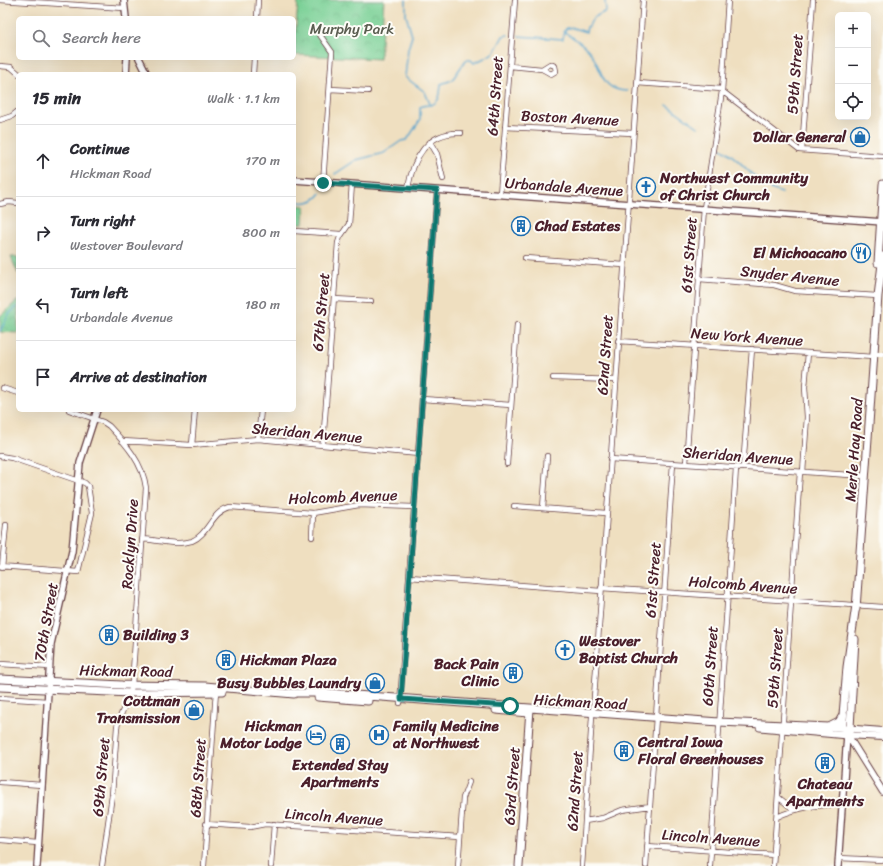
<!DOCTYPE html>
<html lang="en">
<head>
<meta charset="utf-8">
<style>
  :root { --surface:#fff; --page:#f7f7f7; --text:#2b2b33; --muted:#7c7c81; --line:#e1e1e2 }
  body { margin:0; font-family:Sriracha,sans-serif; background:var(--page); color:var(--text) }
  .controls { position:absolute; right:12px; top:12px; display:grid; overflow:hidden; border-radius:6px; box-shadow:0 4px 16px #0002 }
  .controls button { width:36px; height:36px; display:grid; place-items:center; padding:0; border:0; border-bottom:1px solid var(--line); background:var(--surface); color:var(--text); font:20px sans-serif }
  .stop { position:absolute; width:12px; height:12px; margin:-9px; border:3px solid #0f766e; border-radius:50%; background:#fff }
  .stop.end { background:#0f766e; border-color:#fff; box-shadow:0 1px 4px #0008 }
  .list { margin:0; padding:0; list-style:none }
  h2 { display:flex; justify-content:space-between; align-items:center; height:52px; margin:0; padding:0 16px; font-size:17px }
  h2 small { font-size:13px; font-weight:400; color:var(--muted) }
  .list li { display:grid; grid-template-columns:26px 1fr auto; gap:12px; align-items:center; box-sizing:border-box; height:72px; padding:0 16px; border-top:1px solid var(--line) }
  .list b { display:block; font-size:15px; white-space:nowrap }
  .list p { margin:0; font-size:13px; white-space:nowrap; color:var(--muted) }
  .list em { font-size:13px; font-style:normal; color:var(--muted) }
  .icon { flex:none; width:22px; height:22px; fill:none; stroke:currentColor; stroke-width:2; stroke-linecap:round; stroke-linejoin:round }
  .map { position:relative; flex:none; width:883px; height:866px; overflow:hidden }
  .search { position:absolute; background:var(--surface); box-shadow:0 4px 16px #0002; left:16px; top:16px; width:280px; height:44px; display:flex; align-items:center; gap:10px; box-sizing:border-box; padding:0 14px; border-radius:6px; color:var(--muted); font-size:15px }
  .panel { position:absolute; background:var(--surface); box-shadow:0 4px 16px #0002; left:16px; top:72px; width:280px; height:340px; border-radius:6px }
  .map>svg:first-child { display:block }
  .park { fill:url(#park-crowns); stroke:#627860 }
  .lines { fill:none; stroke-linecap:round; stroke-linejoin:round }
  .stream { stroke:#53a3cd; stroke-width:1.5 }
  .minor-casing { stroke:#633c41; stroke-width:6 }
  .tertiary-casing { stroke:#633c41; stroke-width:8 }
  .secondary-casing { stroke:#633c41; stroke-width:8 }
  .primary-casing { stroke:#633c41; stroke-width:9 }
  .minor { stroke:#fff; stroke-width:4.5 }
  .tertiary { stroke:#fff; stroke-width:5.5 }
  .secondary { stroke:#fff; stroke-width:6 }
  .primary { stroke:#fff; stroke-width:7 }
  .route { stroke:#0f766e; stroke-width:5 }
  .labels { text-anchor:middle; stroke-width:4; stroke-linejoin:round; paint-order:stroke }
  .park-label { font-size:15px; fill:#5a5d50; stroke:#fdfcf7 }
  .street-label { font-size:15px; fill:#4a1f2b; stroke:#fdfcf7 }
  .poi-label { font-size:15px; font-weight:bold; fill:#4a1f2b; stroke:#fdfcf7; text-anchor:start }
</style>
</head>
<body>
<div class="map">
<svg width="883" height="866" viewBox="0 0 883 866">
  <defs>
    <pattern id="park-crowns" width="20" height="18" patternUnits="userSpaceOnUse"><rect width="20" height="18" fill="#79d095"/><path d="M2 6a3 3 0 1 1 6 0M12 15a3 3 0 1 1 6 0" fill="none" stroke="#6ab281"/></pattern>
  </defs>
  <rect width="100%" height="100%" fill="#fdfcf7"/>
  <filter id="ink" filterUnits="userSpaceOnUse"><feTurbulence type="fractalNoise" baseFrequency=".025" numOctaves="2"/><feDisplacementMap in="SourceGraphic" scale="8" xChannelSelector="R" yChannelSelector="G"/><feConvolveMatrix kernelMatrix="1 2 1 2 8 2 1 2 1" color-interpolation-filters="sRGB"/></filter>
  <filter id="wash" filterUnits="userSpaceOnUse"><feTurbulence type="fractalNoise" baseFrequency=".012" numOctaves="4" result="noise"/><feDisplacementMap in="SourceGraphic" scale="16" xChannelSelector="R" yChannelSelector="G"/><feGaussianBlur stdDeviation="0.9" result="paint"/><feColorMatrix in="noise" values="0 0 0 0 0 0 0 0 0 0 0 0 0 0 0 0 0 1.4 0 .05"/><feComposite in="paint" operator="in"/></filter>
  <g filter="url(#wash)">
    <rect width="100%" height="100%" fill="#efdfc0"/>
    <path class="park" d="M298,0H384L380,59L294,55Z
      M294,205L305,206L304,224H294Z
      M11,257H18V274Z
      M18,300V333L0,332V316Z"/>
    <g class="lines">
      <path class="stream" d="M406,0V15L412,36L408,49L405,77L425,92L430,104
        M564,31C572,38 582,42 589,51C604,68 598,90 627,91
        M564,31L567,28H573L586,32L587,27L589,26L593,18L606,11L605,0
        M517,36L563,39L564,31
        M667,105L698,127
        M719,147C744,159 754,186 782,193
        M335,174L356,160L384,153L401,141L407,140L420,120V107C424,105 426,105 430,105C441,103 440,92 441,84L452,80L466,60H471L474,63C493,54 493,56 503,36L508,35
        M294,201C305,204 315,202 321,193
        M0,331L9,314L18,306"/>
    </g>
  </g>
  <g filter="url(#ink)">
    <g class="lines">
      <g class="minor-casing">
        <path id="minor" d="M0,0L124,8
          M257,18L258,0
          M320,35L332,52L323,183
          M0,66L11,67L19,74
          M510,66L542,69L550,64L555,66L556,71L551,74L542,69
          M253,74L254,58
          M637,83L722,89
          M330,89L368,91
          M722,91L799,150L883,156
          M0,120L12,116L18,111
          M505,127L633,133
          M430,142L437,154L443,179
          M802,150L813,0
          M408,188C413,159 427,131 461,133
          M500,194L515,0
          M0,204L9,202L18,203
          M294,231L341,234
          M525,258L624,265
          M699,279L774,285L795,291L878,296
          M334,299L371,301
          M618,341L874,357
          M874,354H883
          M553,378L615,380
          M2,388L18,393
          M422,399L511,405
          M69,410L103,422L109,426C126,444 143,463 146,488L132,685C129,700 120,713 117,727L112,795L102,866
          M258,439L261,410
          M122,441L192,445L258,439L419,454
          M323,444L338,243L340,237L349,224L352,184
          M192,445L195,410
          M0,456L12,458L85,483L88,486L92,513L78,572L0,566
          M610,459L865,476
          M507,464L517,325
          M686,464L704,208L722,91L728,0
          M743,468L752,349
          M803,472L807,417L805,387L808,353
          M514,506L606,513
          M543,508L547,456
          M312,537L313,513
          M142,539C157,540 178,546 192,541C209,534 211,512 230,507L313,513L359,505L414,507
          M2,567L6,525
          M409,577L601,591
          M601,588L883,607
          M0,664L50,667
          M0,698L48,701
          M400,703L437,190
          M593,712L643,0
          M0,782L42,785
          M778,797L793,809
          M777,817C798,807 818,805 842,804
          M585,821L603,818L622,810L650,806
          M206,824L250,827L265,824L460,837
          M0,840L38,843
          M647,846L774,855
          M838,858L883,860
          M204,866L216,691
          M271,866L274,824
          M458,866L463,798L469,782
          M582,866L592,717
          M646,866L673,463
          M710,866L736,468
          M773,866L800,472"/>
      </g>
      <g class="tertiary-casing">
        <path id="tertiary" d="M124,0L126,18
          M139,58L147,74
          M126,74L127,58
          M294,180L883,222
          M37,866L51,644L72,551L80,463L97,410
          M838,866L847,735"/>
      </g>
      <g class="secondary-casing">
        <path id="secondary" d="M844,715L843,728L883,792
          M829,727L883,731
          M847,735L883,737"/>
      </g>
      <g class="primary-casing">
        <path id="primary" d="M878,263L883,184
          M856,609L878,296L883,256
          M0,679L122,685L205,686L294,694
          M0,687L131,693L222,692
          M289,693H328L719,722L829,727L839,722L843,715L847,667L856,605
          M318,697L368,701
          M496,710L529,713
          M760,727L847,735L850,728L855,639
          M519,866L530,709"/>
      </g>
      <use href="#minor" class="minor"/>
      <use href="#tertiary" class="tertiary"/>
      <use href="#secondary" class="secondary"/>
      <use href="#primary" class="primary"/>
    </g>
  </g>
  <g class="lines" filter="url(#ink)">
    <path class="route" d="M323,183L437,190L401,699L510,706"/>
  </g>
  <defs>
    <g id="shop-ring" transform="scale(1)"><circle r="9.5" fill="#fdfcf7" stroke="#1f6fb2" stroke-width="1.5"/><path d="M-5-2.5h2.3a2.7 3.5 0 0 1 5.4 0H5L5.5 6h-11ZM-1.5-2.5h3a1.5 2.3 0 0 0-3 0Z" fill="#1f6fb2"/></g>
    <g id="church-ring" transform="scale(1)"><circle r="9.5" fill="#fdfcf7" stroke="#1f6fb2" stroke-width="1.5"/><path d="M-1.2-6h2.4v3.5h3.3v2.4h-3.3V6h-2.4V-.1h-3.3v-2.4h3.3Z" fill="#1f6fb2"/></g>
    <g id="building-ring" transform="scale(1)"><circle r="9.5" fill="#fdfcf7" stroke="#1f6fb2" stroke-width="1.5"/><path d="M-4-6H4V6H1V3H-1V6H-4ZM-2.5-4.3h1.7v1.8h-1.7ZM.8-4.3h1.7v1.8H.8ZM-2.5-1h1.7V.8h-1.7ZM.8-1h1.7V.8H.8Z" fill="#1f6fb2"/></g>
    <g id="restaurant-ring" transform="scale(1)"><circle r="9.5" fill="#fdfcf7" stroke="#1f6fb2" stroke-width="1.5"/><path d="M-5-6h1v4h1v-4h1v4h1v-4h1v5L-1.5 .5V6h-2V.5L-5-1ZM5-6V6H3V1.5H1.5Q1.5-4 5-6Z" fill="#1f6fb2"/></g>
    <g id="hotel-ring" transform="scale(1)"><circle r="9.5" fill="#fdfcf7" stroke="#1f6fb2" stroke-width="1.5"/><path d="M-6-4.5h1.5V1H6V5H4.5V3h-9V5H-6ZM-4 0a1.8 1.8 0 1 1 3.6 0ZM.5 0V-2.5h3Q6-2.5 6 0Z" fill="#1f6fb2"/></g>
    <g id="hospital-ring" transform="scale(1)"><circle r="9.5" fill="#fdfcf7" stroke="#1f6fb2" stroke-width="1.5"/><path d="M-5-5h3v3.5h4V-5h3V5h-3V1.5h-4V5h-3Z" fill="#1f6fb2"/></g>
  </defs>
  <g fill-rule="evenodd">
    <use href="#shop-ring" x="860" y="137"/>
    <use href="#church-ring" x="646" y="187"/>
    <use href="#building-ring" x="521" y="226"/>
    <use href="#restaurant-ring" x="861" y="253"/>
    <use href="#building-ring" x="109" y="635"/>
    <use href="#church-ring" x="565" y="650"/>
    <use href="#building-ring" x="226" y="660"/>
    <use href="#building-ring" x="513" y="673"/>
    <use href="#shop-ring" x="375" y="683"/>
    <use href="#shop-ring" x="194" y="710"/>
    <use href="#hotel-ring" x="316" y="735"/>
    <use href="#hospital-ring" x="379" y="735"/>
    <use href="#building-ring" x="340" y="744"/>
    <use href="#building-ring" x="624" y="751"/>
    <use href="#building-ring" x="825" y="763"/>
  </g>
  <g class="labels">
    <g class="park-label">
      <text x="352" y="34">Murphy Park</text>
    </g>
    <g class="street-label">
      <text transform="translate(795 74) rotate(-86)" y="5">59th Street</text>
      <text transform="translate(495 96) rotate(-86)" y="5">64th Street</text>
      <text transform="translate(570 118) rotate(3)" y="5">Boston Avenue</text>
      <text transform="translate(564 187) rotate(4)" y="5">Urbandale Avenue</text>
      <text transform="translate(689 255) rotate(-86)" y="5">61st Street</text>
      <text transform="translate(790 276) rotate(6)" y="5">Snyder Avenue</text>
      <text transform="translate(321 312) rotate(-85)" y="5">67th Street</text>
      <text transform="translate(747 337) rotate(4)" y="5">New York Avenue</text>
      <text transform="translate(605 355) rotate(-86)" y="5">62nd Street</text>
      <text transform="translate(307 433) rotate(5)" y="5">Sheridan Avenue</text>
      <text transform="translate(854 450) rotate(-86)" y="5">Merle Hay Road</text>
      <text transform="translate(738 456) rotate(4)" y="5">Sheridan Avenue</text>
      <text transform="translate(343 497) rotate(-2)" y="5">Holcomb Avenue</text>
      <text transform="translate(130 544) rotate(-86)" y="5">Rocklyn Drive</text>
      <text transform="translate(653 580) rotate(-86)" y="5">61st Street</text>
      <text transform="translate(743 585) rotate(4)" y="5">Holcomb Avenue</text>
      <text transform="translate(46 622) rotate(-80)" y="5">70th Street</text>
      <text transform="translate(710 666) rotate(-86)" y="5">60th Street</text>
      <text transform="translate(775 668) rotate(-86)" y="5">59th Street</text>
      <text transform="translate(126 671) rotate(1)" y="5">Hickman Road</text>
      <text transform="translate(580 702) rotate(3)" y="5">Hickman Road</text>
      <text transform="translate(101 777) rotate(-85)" y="5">69th Street</text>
      <text transform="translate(198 778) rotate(-86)" y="5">68th Street</text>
      <text transform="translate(512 786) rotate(-86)" y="5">63rd Street</text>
      <text transform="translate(575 791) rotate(-86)" y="5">62nd Street</text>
      <text transform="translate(334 817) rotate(4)" y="5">Lincoln Avenue</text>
      <text transform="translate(711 838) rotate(4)" y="5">Lincoln Avenue</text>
    </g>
    <g class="poi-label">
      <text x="846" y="142" text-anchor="end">Dollar General</text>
      <text x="660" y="183">Northwest Community<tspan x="660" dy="17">of Christ Church</tspan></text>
      <text x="535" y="231">Chad Estates</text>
      <text x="847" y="258" text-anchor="end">El Michoacano</text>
      <text x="123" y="640">Building 3</text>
      <text x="579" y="646">Westover<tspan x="579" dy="17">Baptist Church</tspan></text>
      <text x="240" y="665">Hickman Plaza</text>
      <text x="499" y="669" text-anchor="end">Back Pain<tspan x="499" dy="17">Clinic</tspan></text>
      <text x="361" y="688" text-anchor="end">Busy Bubbles Laundry</text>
      <text x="180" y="706" text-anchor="end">Cottman<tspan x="180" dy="17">Transmission</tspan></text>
      <text x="302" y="731" text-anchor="end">Hickman<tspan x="302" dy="17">Motor Lodge</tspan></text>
      <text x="393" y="731">Family Medicine<tspan x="393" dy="17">at Northwest</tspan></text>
      <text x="638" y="747">Central Iowa<tspan x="638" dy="17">Floral Greenhouses</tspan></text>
      <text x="340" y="770" text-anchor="middle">Extended Stay<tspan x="340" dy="17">Apartments</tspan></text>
      <text x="825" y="789" text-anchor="middle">Chateau<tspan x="825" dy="17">Apartments</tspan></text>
    </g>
  </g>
</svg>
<div class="controls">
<button>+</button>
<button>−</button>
<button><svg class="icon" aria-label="locate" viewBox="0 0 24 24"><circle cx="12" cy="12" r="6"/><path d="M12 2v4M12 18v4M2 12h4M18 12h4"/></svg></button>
</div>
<div class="stop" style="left:510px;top:706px"></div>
<div class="stop end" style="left:323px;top:183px"></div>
<div class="search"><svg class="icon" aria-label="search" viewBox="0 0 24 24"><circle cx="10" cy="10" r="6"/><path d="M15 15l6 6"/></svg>Search here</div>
<section class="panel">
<h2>15 min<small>Walk · 1.1 km</small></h2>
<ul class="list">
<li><svg class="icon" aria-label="ahead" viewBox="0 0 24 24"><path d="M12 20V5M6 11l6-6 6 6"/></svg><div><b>Continue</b><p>Hickman Road</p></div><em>170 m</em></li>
<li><svg class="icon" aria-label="right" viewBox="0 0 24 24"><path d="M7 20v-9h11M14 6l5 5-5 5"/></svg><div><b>Turn right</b><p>Westover Boulevard</p></div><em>800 m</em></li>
<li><svg class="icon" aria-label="left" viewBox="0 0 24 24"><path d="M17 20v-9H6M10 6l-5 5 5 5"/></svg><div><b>Turn left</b><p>Urbandale Avenue</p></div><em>180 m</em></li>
<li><svg class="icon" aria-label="arrive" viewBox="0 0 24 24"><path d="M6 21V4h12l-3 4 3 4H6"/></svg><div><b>Arrive at destination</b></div></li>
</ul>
</section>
</div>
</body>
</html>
